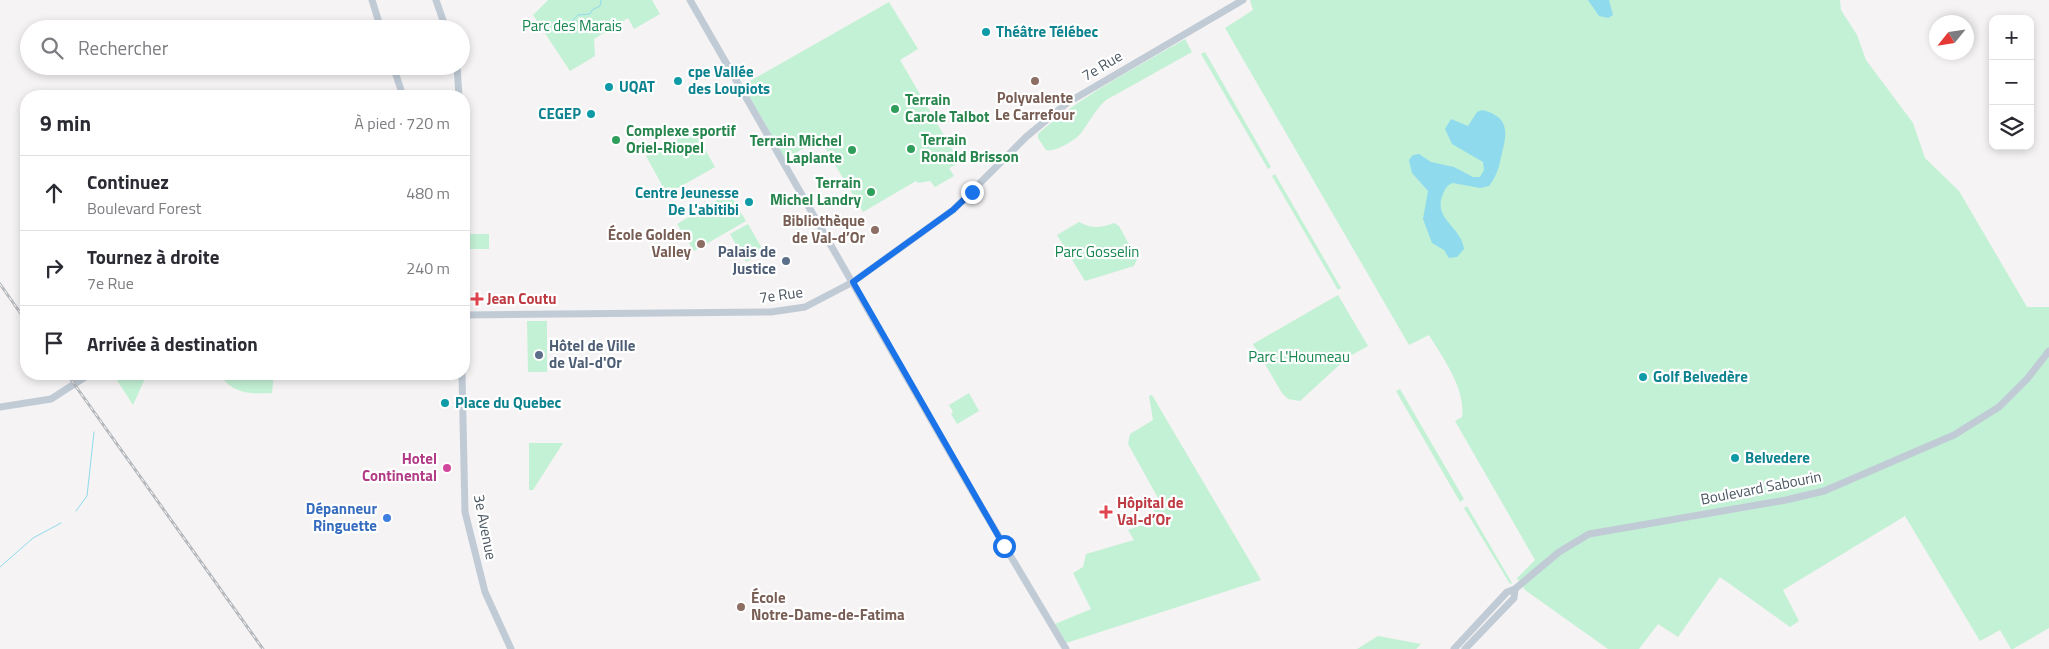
<!DOCTYPE html>
<html lang="fr">
<head>
<meta charset="utf-8">
<style>
  :root { --surface:#fff; --page:#f2f2f3; --text:#2b2b33; --muted:#7c7c81; --line:#e1e1e2 }
  body { margin:0; font-family:"Titillium Web",sans-serif; background:var(--page); color:var(--text) }
  .controls { position:absolute; right:15px; top:15px; display:grid; overflow:hidden; border-radius:10px; box-shadow:0 2px 8px #0003 }
  .controls button { width:45px; height:45px; display:grid; place-items:center; padding:0; border:0; border-bottom:1px solid var(--line); background:var(--surface); color:var(--text); font:25px sans-serif }
  .compass { position:absolute; left:1929px; top:15px; width:45px; height:45px; border-radius:50%; background:var(--surface); box-shadow:0 2px 8px #0003; rotate:240deg }
  .stop { position:absolute; width:15px; height:15px; margin:-11px; border:4px solid #1a73e8; border-radius:50%; background:#fff }
  .stop.end { background:#1a73e8; border-color:#fff; box-shadow:0 1px 5px #0008 }
  .list { margin:0; padding:0; list-style:none }
  h2 { display:flex; justify-content:space-between; align-items:center; height:65px; margin:0; padding:0 20px; font-size:21px }
  h2 small { font-size:16px; font-weight:400; color:var(--muted) }
  .list li { display:grid; grid-template-columns:32px 1fr auto; gap:15px; align-items:center; box-sizing:border-box; height:75px; padding:0 20px; border-top:1px solid var(--line) }
  .list b { display:block; font-size:19px; white-space:nowrap }
  .list p { margin:0; font-size:16px; white-space:nowrap; color:var(--muted) }
  .list em { font-size:16px; font-style:normal; color:var(--muted) }
  .icon { flex:none; width:28px; height:28px; fill:none; stroke:currentColor; stroke-width:2; stroke-linecap:round; stroke-linejoin:round }
  .map { position:relative; flex:none; width:2049px; height:649px; overflow:hidden }
  .search { position:absolute; background:var(--surface); box-shadow:0 2px 8px #0003; left:20px; top:20px; width:450px; height:55px; display:flex; align-items:center; gap:12px; box-sizing:border-box; padding:0 18px; border-radius:28px; color:var(--muted); font-size:19px }
  .panel { position:absolute; background:var(--surface); box-shadow:0 2px 8px #0003; left:20px; top:90px; width:450px; height:290px; border-radius:20px }
  .map>svg:first-child { display:block }
  .green { fill:#c3f1d5 }
  .water { fill:#90daee }
  .lines { fill:none; stroke-linecap:round; stroke-linejoin:round }
  .stream { stroke:#90daee; stroke-width:1 }
  .secondary { stroke:#c1cbd6; stroke-width:7 }
  .rail-casing { stroke:#b5b8bd; stroke-width:3 }
  .rail { stroke:#fff; stroke-width:1; stroke-dasharray:4; stroke-linecap:butt }
  .route { stroke:#1a73e8; stroke-width:6 }
  .culture-dot { fill:#0f9aa8; stroke:#fff; stroke-width:2 }
  .education-dot { fill:#8d6e63; stroke:#fff; stroke-width:2 }
  .leisure-dot { fill:#2e9e5b; stroke:#fff; stroke-width:2 }
  .service-dot { fill:#5c6f8a; stroke:#fff; stroke-width:2 }
  .health-dot { fill:#e0444e; stroke:#fff; stroke-width:2 }
  .hotel-dot { fill:#d1479c; stroke:#fff; stroke-width:2 }
  .shop-dot { fill:#3f7fe0; stroke:#fff; stroke-width:2 }
  .labels { text-anchor:middle; stroke-width:4.5; stroke-linejoin:round; paint-order:stroke }
  .park-label { font-size:15px; fill:#17864f; stroke:#fff }
  .culture-label { font-size:15px; font-weight:bold; fill:#0d838f; stroke:#fff; text-anchor:start }
  .street-label { font-size:15px; fill:#4a5661; stroke:#fff }
  .education-label { font-size:15px; font-weight:bold; fill:#785e54; stroke:#fff; text-anchor:end }
  .leisure-label { font-size:15px; font-weight:bold; fill:#27864d; stroke:#fff; text-anchor:start }
  .service-label { font-size:15px; font-weight:bold; fill:#4e5e75; stroke:#fff; text-anchor:end }
  .health-label { font-size:15px; font-weight:bold; fill:#be3a42; stroke:#fff; text-anchor:start }
  .hotel-label { font-size:15px; font-weight:bold; fill:#b23c85; stroke:#fff; text-anchor:end }
  .shop-label { font-size:15px; font-weight:bold; fill:#366cbe; stroke:#fff; text-anchor:end }
</style>
</head>
<body>
<div class="map">
<svg width="2049" height="649" viewBox="0 0 2049 649">
  <rect width="100%" height="100%" fill="#f5f3f3"/>
  <path class="green" d="M548,0H652L660,14L634,29L628,18L594,39L595,56L570,71L533,15Z
    M1250,0H1840L1841,10L1857,35L1866,60L1913,123L1925,158L1959,191L2027,307H2049V628L2013,649H2011L2000,630L1980,641L1905,516L1783,590L1799,621L1790,627L1720,577L1678,637L1658,624L1639,649H1608L1525,590L1517,578L1535,560L1455,421L1462,417C1466,389 1443,358 1429,335L1409,345L1225,28L1253,10Z
    M889,2L918,49L900,60L955,154L952,156L957,164L949,168L954,176L935,187L930,181L918,183L916,181L863,212L820,139L785,159L743,85Z
    M1185,39L1192,52L1106,100C1095,110 1090,121 1081,133C1076,140 1054,153 1046,150L1038,138V134C1082,95 1134,69 1185,39Z
    M1205,52L1271,167L1268,169L1201,54Z
    M694,130L715,167L667,194L646,156Z
    M1275,174L1341,288L1338,290L1272,176Z
    M729,193L746,221L694,251L677,224Z
    M1079,222C1092,229 1100,228 1114,223L1119,226L1137,259L1134,266L1085,281L1057,235Z
    M748,224L764,252L746,262L730,234Z
    M465,234H489V249H465Z
    M1338,295L1368,346L1348,357L1300,401L1288,399L1282,393L1253,344Z
    M527,321H547V372H528Z
    M113,374H147L133,405Z
    M219,374H274L272,393C249,394 233,394 219,374Z
    M1400,389L1464,499L1460,502L1396,391Z
    M969,393L979,411L957,424L951,414L953,412L949,405Z
    M1152,395L1261,580L1066,643L1055,624L1091,609L1073,573L1083,567L1086,554L1134,540L1128,530L1138,526H1149L1158,498L1128,444L1130,434L1153,420L1149,396Z
    M529,443H563L533,490H529Z
    M1467,506L1512,583L1510,584L1464,508Z
    M1378,636L1421,644L1416,649H1357Z"/>
  <path class="water" d="M1588,0H1609L1613,15L1608,18L1599,16Z
    M1482,110C1511,117 1507,134 1501,157C1499,168 1496,177 1489,186L1480,188L1453,183C1447,185 1445,189 1443,194C1432,219 1462,227 1464,249L1457,257L1449,258L1444,250L1432,243L1423,219L1428,191L1412,173L1409,160L1413,155L1419,154L1431,162L1454,167L1473,177H1480L1484,170L1483,162L1452,144L1445,129L1451,119L1468,126L1477,112Z"/>
  <g class="lines">
    <path class="stream" d="M560,33L578,15L590,14L592,10L600,6L601,0
      M76,511L87,496L94,432
      M0,567L33,538L61,523"/>
    <path class="secondary" d="M372,0L381,29
      M436,0L446,29
      M690,0L976,498L1066,649
      M393,66L403,96
      M457,66L459,96
      M464,315L771,312L805,307L853,282L953,210L1026,137L1067,103L1243,0
      M462,374L465,512L485,592L511,649
      M0,407L51,399L90,374
      M1454,649L1507,592L1515,589L1559,552L1589,534L1786,500L1824,491L1954,435L1999,407L2027,379L2049,351
      M1465,649L1514,598L1515,589"/>
    <g class="rail-casing">
      <path id="rail" d="M0,284L26,321
        M67,374L263,649"/>
    </g>
    <use href="#rail" class="rail"/>
  </g>
  <g class="lines">
    <path class="route" d="M972,192L953,210L853,282L1004,546"/>
  </g>
  <g class="culture-dot">
    <circle cx="986" cy="32" r="5"/>
    <circle cx="678" cy="81" r="5"/>
    <circle cx="609" cy="87" r="5"/>
    <circle cx="591" cy="114" r="5"/>
    <circle cx="749" cy="202" r="5"/>
    <circle cx="1643" cy="377" r="5"/>
    <circle cx="445" cy="403" r="5"/>
    <circle cx="1735" cy="458" r="5"/>
  </g>
  <g class="education-dot">
    <circle cx="1035" cy="81" r="5"/>
    <circle cx="875" cy="230" r="5"/>
    <circle cx="701" cy="244" r="5"/>
    <circle cx="741" cy="607" r="5"/>
  </g>
  <g class="leisure-dot">
    <circle cx="895" cy="109" r="5"/>
    <circle cx="616" cy="140" r="5"/>
    <circle cx="911" cy="149" r="5"/>
    <circle cx="852" cy="150" r="5"/>
    <circle cx="871" cy="192" r="5"/>
  </g>
  <g class="service-dot">
    <circle cx="786" cy="261" r="5"/>
    <circle cx="539" cy="355" r="5"/>
  </g>
  <g class="health-dot">
    <path d="M474.5 291.5h5v5h5v5h-5v5h-5v-5h-5v-5h5z"/>
    <path d="M1103.5 504.5h5v5h5v5h-5v5h-5v-5h-5v-5h5z"/>
  </g>
  <circle class="hotel-dot" cx="447" cy="468" r="5"/>
  <circle class="shop-dot" cx="387" cy="518" r="5"/>
  <g class="labels">
    <g class="park-label">
      <text x="572" y="31">Parc des Marais</text>
      <text x="1097" y="257">Parc Gosselin</text>
      <text x="1299" y="362">Parc L'Houmeau</text>
    </g>
    <g class="culture-label">
      <text x="996" y="37">Théâtre Télébec</text>
      <text x="688" y="77">cpe Vallée<tspan x="688" dy="17">des Loupiots</tspan></text>
      <text x="619" y="92">UQAT</text>
      <text x="581" y="119" text-anchor="end">CEGEP</text>
      <text x="739" y="198" text-anchor="end">Centre Jeunesse<tspan x="739" dy="17">De L'abitibi</tspan></text>
      <text x="1653" y="382">Golf Belvedère</text>
      <text x="455" y="408">Place du Quebec</text>
      <text x="1745" y="463">Belvedere</text>
    </g>
    <g class="street-label">
      <text transform="translate(1102 66) rotate(-31)" y="5">7e Rue</text>
      <text transform="translate(781 295) rotate(-8)" y="5">7e Rue</text>
      <text transform="translate(1761 488) rotate(-11)" y="5">Boulevard Sabourin</text>
      <text transform="translate(485 527) rotate(79)" y="5">3e Avenue</text>
    </g>
    <g class="education-label">
      <text x="1035" y="103" text-anchor="middle">Polyvalente<tspan x="1035" dy="17">Le Carrefour</tspan></text>
      <text x="865" y="226">Bibliothèque<tspan x="865" dy="17">de Val-d’Or</tspan></text>
      <text x="691" y="240">École Golden<tspan x="691" dy="17">Valley</tspan></text>
      <text x="751" y="603" text-anchor="start">École<tspan x="751" dy="17">Notre-Dame-de-Fatima</tspan></text>
    </g>
    <g class="leisure-label">
      <text x="905" y="105">Terrain<tspan x="905" dy="17">Carole Talbot</tspan></text>
      <text x="626" y="136">Complexe sportif<tspan x="626" dy="17">Oriel-Riopel</tspan></text>
      <text x="921" y="145">Terrain<tspan x="921" dy="17">Ronald Brisson</tspan></text>
      <text x="842" y="146" text-anchor="end">Terrain Michel<tspan x="842" dy="17">Laplante</tspan></text>
      <text x="861" y="188" text-anchor="end">Terrain<tspan x="861" dy="17">Michel Landry</tspan></text>
    </g>
    <g class="service-label">
      <text x="776" y="257">Palais de<tspan x="776" dy="17">Justice</tspan></text>
      <text x="549" y="351" text-anchor="start">Hôtel de Ville<tspan x="549" dy="17">de Val-d'Or</tspan></text>
    </g>
    <g class="health-label">
      <text x="487" y="304">Jean Coutu</text>
      <text x="1117" y="508">Hôpital de<tspan x="1117" dy="17">Val-d’Or</tspan></text>
    </g>
    <g class="hotel-label">
      <text x="437" y="464">Hotel<tspan x="437" dy="17">Continental</tspan></text>
    </g>
    <g class="shop-label">
      <text x="377" y="514">Dépanneur<tspan x="377" dy="17">Ringuette</tspan></text>
    </g>
  </g>
</svg>
<div class="controls">
<button>+</button>
<button>−</button>
<button><svg class="icon" aria-label="layers" viewBox="0 0 24 24"><path d="M12 4l9 5-9 5-9-5zM3 14l9 5 9-5"/></svg></button>
</div>
<svg class="compass" viewBox="-18 -18 36 36"><path d="M0-13l5 13h-10z" fill="#e53935"/><path d="M0 13l5-13h-10z" fill="#7c7c81"/></svg>
<div class="stop" style="left:1004px;top:546px"></div>
<div class="stop end" style="left:972px;top:192px"></div>
<div class="search"><svg class="icon" aria-label="search" viewBox="0 0 24 24"><circle cx="10" cy="10" r="6"/><path d="M15 15l6 6"/></svg>Rechercher</div>
<section class="panel">
<h2>9 min<small>À pied · 720 m</small></h2>
<ul class="list">
<li><svg class="icon" aria-label="ahead" viewBox="0 0 24 24"><path d="M12 20V5M6 11l6-6 6 6"/></svg><div><b>Continuez</b><p>Boulevard Forest</p></div><em>480 m</em></li>
<li><svg class="icon" aria-label="right" viewBox="0 0 24 24"><path d="M7 20v-9h11M14 6l5 5-5 5"/></svg><div><b>Tournez à droite</b><p>7e Rue</p></div><em>240 m</em></li>
<li><svg class="icon" aria-label="arrive" viewBox="0 0 24 24"><path d="M6 21V4h12l-3 4 3 4H6"/></svg><div><b>Arrivée à destination</b></div></li>
</ul>
</section>
</div>
</body>
</html>
